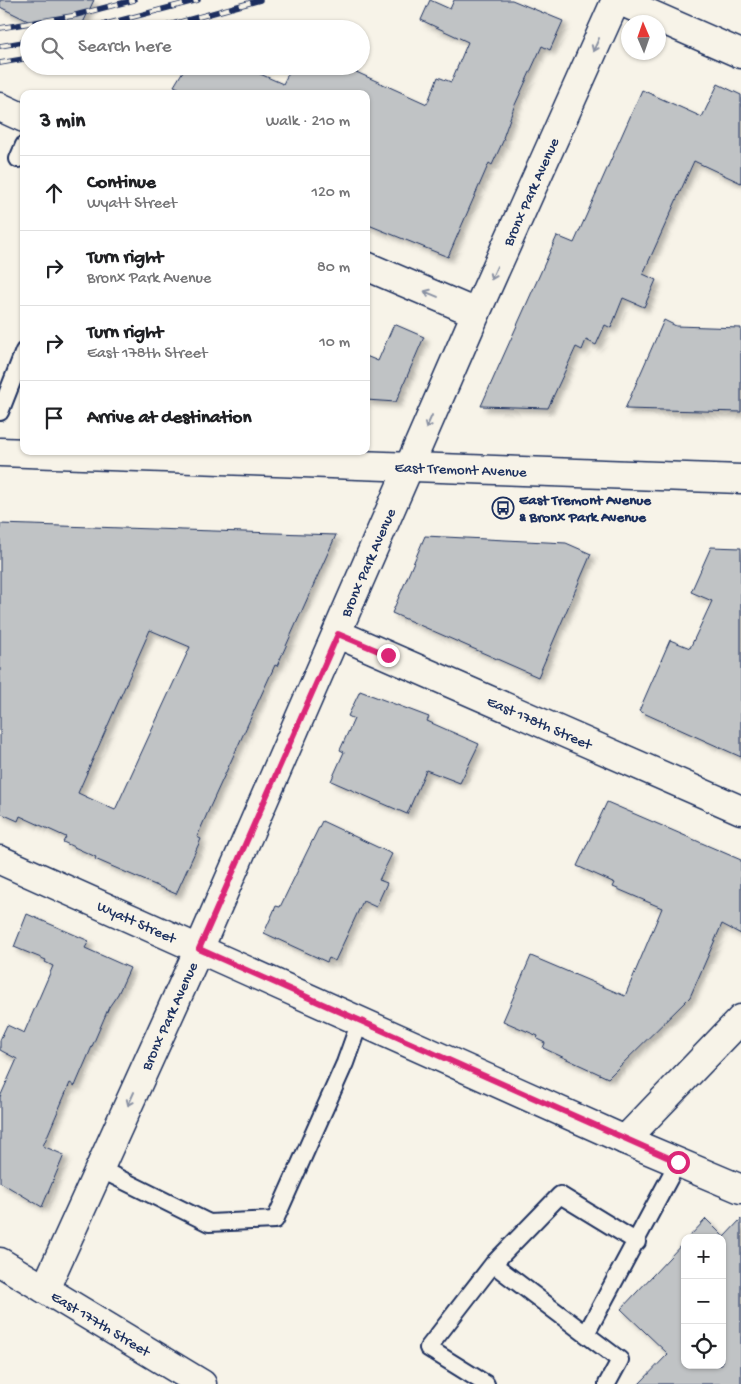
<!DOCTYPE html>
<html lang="en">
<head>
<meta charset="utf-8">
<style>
  :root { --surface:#fff; --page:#f6f6f6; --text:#202124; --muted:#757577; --line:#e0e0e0 }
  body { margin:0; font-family:"Gochi Hand",sans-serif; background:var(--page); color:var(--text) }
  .controls { position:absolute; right:15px; bottom:15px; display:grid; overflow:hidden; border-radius:10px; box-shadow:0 1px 4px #0004 }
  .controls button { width:45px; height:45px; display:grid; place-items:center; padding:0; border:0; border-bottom:1px solid var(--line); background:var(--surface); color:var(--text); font:25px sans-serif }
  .compass { position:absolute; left:621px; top:15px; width:45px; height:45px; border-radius:50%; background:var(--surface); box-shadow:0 1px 4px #0004; rotate:358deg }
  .stop { position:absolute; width:15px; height:15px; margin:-11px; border:4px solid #db2777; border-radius:50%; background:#fff }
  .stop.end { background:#db2777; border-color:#fff; box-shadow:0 1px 5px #0008 }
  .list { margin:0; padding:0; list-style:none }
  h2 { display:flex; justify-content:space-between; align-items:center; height:65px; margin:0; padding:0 20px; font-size:21px }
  h2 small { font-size:16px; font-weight:400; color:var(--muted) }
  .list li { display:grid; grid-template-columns:32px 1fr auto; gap:15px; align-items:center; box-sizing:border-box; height:75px; padding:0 20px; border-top:1px solid var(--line) }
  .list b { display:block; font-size:19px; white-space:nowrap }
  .list p { margin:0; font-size:16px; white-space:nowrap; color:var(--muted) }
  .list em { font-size:16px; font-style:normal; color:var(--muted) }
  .icon { flex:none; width:28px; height:28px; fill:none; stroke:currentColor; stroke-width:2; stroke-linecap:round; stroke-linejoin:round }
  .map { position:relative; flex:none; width:741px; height:1384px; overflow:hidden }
  .search { position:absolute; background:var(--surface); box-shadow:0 1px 4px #0004; left:20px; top:20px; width:350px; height:55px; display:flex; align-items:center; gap:12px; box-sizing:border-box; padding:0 18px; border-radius:28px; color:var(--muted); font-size:19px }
  .panel { position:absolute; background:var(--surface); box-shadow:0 1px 4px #0004; left:20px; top:90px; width:350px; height:365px; border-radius:10px }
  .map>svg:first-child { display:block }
  .building { fill:#c0c3c5; stroke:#1b2f5e; fill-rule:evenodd; filter:url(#shadow) }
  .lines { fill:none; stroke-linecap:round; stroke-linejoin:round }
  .lane-casing { stroke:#1b2f5e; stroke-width:20 }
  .street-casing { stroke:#1b2f5e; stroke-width:31 }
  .secondary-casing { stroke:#1b2f5e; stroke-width:31 }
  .primary-casing { stroke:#1b2f5e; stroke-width:31 }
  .lane { stroke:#f7f3e8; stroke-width:16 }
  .street { stroke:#f7f3e8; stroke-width:28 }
  .secondary { stroke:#f7f3e8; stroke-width:28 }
  .primary { stroke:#f7f3e8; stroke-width:28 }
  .rail-casing { stroke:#1b2f5e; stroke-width:5.5 }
  .rail { stroke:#f7f3e8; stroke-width:4; stroke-dasharray:11; stroke-linecap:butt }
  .oneway { stroke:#8991a3 }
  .route { stroke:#db2777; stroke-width:6 }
  .labels { text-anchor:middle; stroke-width:4; stroke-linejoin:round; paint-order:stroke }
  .street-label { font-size:15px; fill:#1b2f5e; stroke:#f7f3e8 }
  .poi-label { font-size:15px; font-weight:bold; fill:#1b2f5e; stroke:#f7f3e8; text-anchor:start }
</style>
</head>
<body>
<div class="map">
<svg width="741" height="1384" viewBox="0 0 741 1384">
  <defs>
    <filter id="shadow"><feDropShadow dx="4.5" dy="4.5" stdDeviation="2.5" flood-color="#0004"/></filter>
  </defs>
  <rect width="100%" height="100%" fill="#f7f3e8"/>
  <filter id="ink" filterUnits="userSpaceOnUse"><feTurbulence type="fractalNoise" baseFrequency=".02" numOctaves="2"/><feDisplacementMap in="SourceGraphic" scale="10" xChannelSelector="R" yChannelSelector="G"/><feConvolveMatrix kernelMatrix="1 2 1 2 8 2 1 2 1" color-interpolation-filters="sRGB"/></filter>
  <g filter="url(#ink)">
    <path class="building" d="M0,0H94L80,29H44L0,7Z
      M430,0L450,9L454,0H512L563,21L550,50L542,46L514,107L503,138L504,139L492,165L489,163L448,257L366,224V94H192L174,86L186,66H242L283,84L292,66H343L427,104L438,77L451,82L468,42L421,20Z
      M718,84L741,95V183L694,161L643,274L656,280L644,307L623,298L611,328L605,325L596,345L586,340L582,350L576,347L548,408L481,406L557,236L574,243L642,90L702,117Z
      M664,320L676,326L741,328V412L625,409Z
      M394,324L424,337L396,402L366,400V356L378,361Z
      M0,524L336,535L277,666L275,665L210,807L197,837L201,839L176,894L95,859L96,857L63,842L66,837L20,816L18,821L0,813ZM150,630L190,647L115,810L78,793Z
      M425,536L566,543L591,554L538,677L392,613Z
      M711,547L741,548V757L639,711L670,640L690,648L712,601L691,592Z
      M360,691L429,717L427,721L479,744L460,783L426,770L407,814L331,781L344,752L340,750L354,719L348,716Z
      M607,802L741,860V934L722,924L690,997L608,1078L543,1048L545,1043L537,1039L538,1036L503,1021L531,956L625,996L662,908L613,887L615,883L577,866Z
      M322,821L392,854L379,880L387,883L376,907L363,901L335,961L329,958L327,962L264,933L276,906L280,907Z
      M27,914L89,941L85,948L130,968L118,994L109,1007L75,1086L70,1083L43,1146L64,1155L42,1207L0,1182V1097L17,1059L0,1050V1040L7,1025L24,1033L53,966L45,962L46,960L14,947Z
      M706,1219L724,1237L741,1219V1384H639L668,1354L621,1309L685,1241V1365H722V1238H688Z"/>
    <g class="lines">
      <g class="lane-casing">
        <path id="lane" d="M18,159L24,145
          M0,412L24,351
          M100,1169L209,1223L275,1220L345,1063L360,1021
          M493,1264L620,1360L607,1384
          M586,1334L678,1162
          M486,1384L428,1348L493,1264L560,1195L637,1242"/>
      </g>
      <g class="street-casing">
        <g id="street">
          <path d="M618,0L741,54"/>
          <path d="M0,107L24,118"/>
          <path d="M366,266L476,313"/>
          <path id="s1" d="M338,634L741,810"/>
          <path id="s2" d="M0,860L625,1140L741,1189"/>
          <path d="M625,1140L741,1019"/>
          <path id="s3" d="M45,1289L199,949L476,313L616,0"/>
        </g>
      </g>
      <g class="secondary-casing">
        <g id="secondary">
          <path id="s4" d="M0,452L741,479"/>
        </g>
      </g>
      <g class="primary-casing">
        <g id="primary">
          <path id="s5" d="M0,1262L202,1384"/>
        </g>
      </g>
      <use href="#lane" class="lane"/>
      <use href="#street" class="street"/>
      <use href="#secondary" class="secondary"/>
      <use href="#primary" class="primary"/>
      <g class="rail-casing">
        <path id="rail" d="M0,28L72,16L134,0
          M87,29L198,0
          M155,29L260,0
          M0,46L29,41
          M0,63L29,58"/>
      </g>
      <use href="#rail" class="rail"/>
    </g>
    <defs><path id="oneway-shaft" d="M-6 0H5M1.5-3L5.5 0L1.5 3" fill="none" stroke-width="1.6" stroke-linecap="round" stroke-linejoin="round" transform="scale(1.25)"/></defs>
    <g class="oneway">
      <use href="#oneway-shaft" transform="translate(596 45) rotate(114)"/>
      <use href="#oneway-shaft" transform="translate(494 273) rotate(114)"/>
      <use href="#oneway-shaft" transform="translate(431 294) rotate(-157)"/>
      <use href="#oneway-shaft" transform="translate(429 422) rotate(114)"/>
      <use href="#oneway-shaft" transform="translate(131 1099) rotate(114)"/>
    </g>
  </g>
  <g class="lines" filter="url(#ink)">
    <path class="route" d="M388,655L338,634L199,949L678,1162"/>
  </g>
  <defs>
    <g id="bus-ring" transform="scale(1.125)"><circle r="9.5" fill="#f7f3e8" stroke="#1b2f5e" stroke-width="1.5"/><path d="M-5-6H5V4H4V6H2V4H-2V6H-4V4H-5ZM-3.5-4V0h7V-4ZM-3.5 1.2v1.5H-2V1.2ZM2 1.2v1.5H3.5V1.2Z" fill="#1b2f5e"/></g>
  </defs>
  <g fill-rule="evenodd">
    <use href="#bus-ring" x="503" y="508"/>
  </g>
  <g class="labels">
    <g class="street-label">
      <text dy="5" stroke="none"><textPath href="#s3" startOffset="1200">Bronx Park Avenue</textPath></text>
      <text dy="5" stroke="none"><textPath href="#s4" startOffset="461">East Tremont Avenue</textPath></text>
      <text dy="5" stroke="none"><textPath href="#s3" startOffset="795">Bronx Park Avenue</textPath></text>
      <text dy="5" stroke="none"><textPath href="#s1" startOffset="220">East 178th Street</textPath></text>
      <text dy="5" stroke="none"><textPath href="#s2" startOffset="150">Wyatt Street</textPath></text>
      <text dy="5" stroke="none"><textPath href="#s3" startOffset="300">Bronx Park Avenue</textPath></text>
      <text dy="5" stroke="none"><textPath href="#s5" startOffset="118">East 177th Street</textPath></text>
    </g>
    <g class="poi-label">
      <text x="519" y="504">East Tremont Avenue<tspan x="519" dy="17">&amp; Bronx Park Avenue</tspan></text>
    </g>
  </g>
</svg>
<div class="controls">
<button>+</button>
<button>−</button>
<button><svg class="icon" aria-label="locate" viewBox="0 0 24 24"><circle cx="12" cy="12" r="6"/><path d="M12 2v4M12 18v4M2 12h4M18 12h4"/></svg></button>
</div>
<svg class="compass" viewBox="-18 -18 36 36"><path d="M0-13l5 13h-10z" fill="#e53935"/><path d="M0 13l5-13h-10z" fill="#757577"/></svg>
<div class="stop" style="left:678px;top:1162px"></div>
<div class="stop end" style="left:388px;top:655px"></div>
<div class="search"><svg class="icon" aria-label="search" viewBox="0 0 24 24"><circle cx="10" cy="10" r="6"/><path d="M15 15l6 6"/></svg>Search here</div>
<section class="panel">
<h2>3 min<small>Walk · 210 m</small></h2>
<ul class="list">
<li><svg class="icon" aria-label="ahead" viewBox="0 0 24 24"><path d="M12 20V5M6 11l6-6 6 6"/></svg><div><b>Continue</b><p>Wyatt Street</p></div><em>120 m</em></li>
<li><svg class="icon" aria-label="right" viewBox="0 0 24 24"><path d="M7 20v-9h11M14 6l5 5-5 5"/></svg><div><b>Turn right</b><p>Bronx Park Avenue</p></div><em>80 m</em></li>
<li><svg class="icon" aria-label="right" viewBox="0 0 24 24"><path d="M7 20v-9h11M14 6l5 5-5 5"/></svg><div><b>Turn right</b><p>East 178th Street</p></div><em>10 m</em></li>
<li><svg class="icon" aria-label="arrive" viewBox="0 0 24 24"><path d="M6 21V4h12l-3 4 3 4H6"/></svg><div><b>Arrive at destination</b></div></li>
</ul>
</section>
</div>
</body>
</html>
